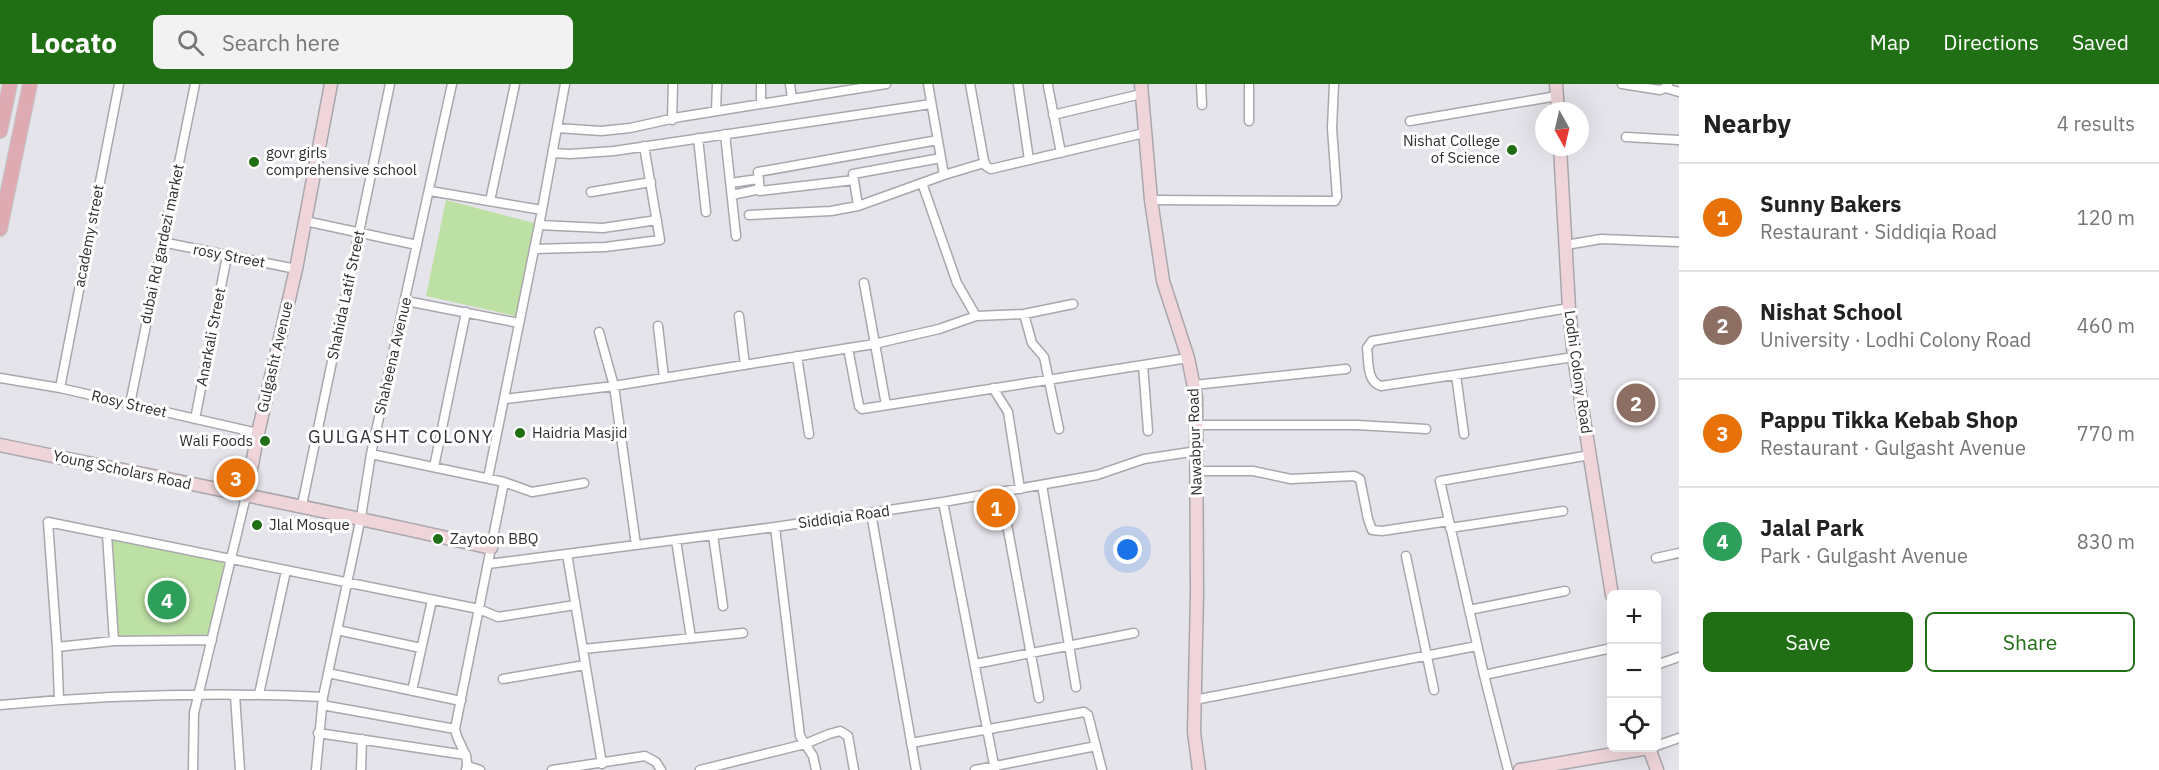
<!DOCTYPE html>
<html lang="en">
<head>
<meta charset="utf-8">
<style>
  :root { --surface:#fff; --page:#f2f2f2; --text:#222; --muted:#767676; --line:#e0e0e0; --accent:#216f14 }
  body { margin:0; font-family:"IBM Plex Sans",sans-serif; background:var(--page); color:var(--text) }
  .controls { position:absolute; right:18px; bottom:18px; display:grid; overflow:hidden; border-radius:9px; box-shadow:0 6px 24px #0002 }
  .controls button { width:54px; height:54px; display:grid; place-items:center; padding:0; border:0; border-bottom:2px solid var(--line); background:var(--surface); color:var(--text); font:30px sans-serif }
  .compass { position:absolute; left:1535px; top:18px; width:54px; height:54px; border-radius:50%; background:var(--surface); box-shadow:0 6px 24px #0002; rotate:172deg }
  .you { position:absolute; left:1128px; top:466px; width:21px; height:21px; margin:-15px; border:4px solid #fff; border-radius:50%; background:#1a73e8; box-shadow:0 0 0 9px #1a73e833 }
  .badge { display:grid; place-items:center; width:39px; height:39px; border-radius:50%; background:var(--accent); color:#fff; font-size:20px; font-weight:700 }
  .pin { position:absolute; translate:-50% -50%; border:3px solid #fff; box-shadow:0 2px 6px #0006 }
  .list { margin:0; padding:0; list-style:none }
  h2 { display:flex; justify-content:space-between; align-items:center; height:78px; margin:0; padding:0 24px; font-size:26px }
  h2 small { font-size:20px; font-weight:400; color:var(--muted) }
  .list li { display:grid; grid-template-columns:39px 1fr auto; gap:18px; align-items:center; box-sizing:border-box; height:108px; padding:0 24px; border-top:2px solid var(--line) }
  .list b { display:block; font-size:22px; white-space:nowrap }
  .list p { margin:0; font-size:20px; white-space:nowrap; color:var(--muted) }
  .list em { font-size:20px; font-style:normal; color:var(--muted) }
  .actions { display:flex; gap:12px; padding:18px 24px }
  .actions a { flex:1; padding:14px 0; border:2px solid var(--accent); border-radius:9px; text-align:center; font-size:21px; color:var(--accent) }
  .actions .main { background:var(--accent); color:#fff }
  .icon { flex:none; width:33px; height:33px; fill:none; stroke:currentColor; stroke-width:2; stroke-linecap:round; stroke-linejoin:round }
  .map { position:relative; flex:none; width:1679px; height:686px; overflow:hidden }
  header { display:flex; align-items:center; gap:36px; box-sizing:border-box; height:84px; padding:0 30px; background:var(--accent); color:#fff }
  header strong { font-size:28px }
  nav { display:flex; gap:33px; margin-inline-start:auto; font-size:21px }
  .search { width:420px; height:54px; background:var(--page); display:flex; align-items:center; gap:15px; box-sizing:border-box; padding:0 21px; border-radius:9px; color:var(--muted); font-size:22px }
  main { display:flex }
  aside { flex:1; background:var(--surface) }
  .map>svg:first-child { display:block }
  .green { fill:#bde0a4 }
  .lines { fill:none; stroke-linecap:round; stroke-linejoin:round }
  .street-casing { stroke:#a9a7ad; stroke-width:11 }
  .secondary-casing { stroke:#a9a7ad; stroke-width:15 }
  .primary-casing { stroke:#c4c4c5; stroke-width:16 }
  .street { stroke:#fff; stroke-width:8 }
  .secondary { stroke:#efd5d9; stroke-width:12 }
  .primary { stroke:#dfabb3; stroke-width:14 }
  .poi-dot { fill:#216f14; stroke:#fff; stroke-width:2 }
  .labels { text-anchor:middle; stroke-width:6; stroke-linejoin:round; paint-order:stroke }
  .poi-label { font-size:15px; fill:#2e2d2f; stroke:#fff; text-anchor:start }
  .street-label { font-size:15px; fill:#2e2d2f; stroke:#fff }
  .quarter-label { font-size:18px; letter-spacing:1.5px; fill:#333137; stroke:#fff }
</style>
</head>
<body>
<header>
<strong>Locato</strong>
<div class="search"><svg class="icon" aria-label="search" viewBox="0 0 24 24"><circle cx="10" cy="10" r="6"/><path d="M15 15l6 6"/></svg>Search here</div>
<nav><a>Map</a><a>Directions</a><a>Saved</a></nav>
</header>
<main>
<div class="map">
<svg width="1679" height="686" viewBox="0 0 1679 686">
  <rect width="100%" height="100%" fill="#e6e4eb"/>
  <path class="green" d="M446,116L542,141L524,234L426,212Z
    M107,450L231,475L212,556L114,557Z"/>
  <g class="lines">
    <g class="street-casing">
      <path id="street" d="M761,0V20
        M790,0L792,15
        M928,0L944,91
        M970,0L984,77L986,82L991,85L1144,49
        M1018,0L1029,76
        M1201,0L1202,21
        M1622,0L1660,6L1665,4L1668,0
        M1048,2L1061,69
        M1665,4L1679,8
        M716,27L717,0
        M1053,31L1141,10
        M672,36L673,0
        M1249,37V0
        M1410,37L1557,12
        M557,44L601,47L630,44L680,33L886,0
        M725,50L736,152
        M1626,53L1679,56
        M698,54L706,128
        M553,69L570,70L614,67L931,20
        M854,96L760,107L758,88L938,56
        M731,99L758,95
        M922,99L957,199L976,232
        M430,107L542,126
        M591,108L651,98
        M732,111L760,105
        M1151,116L1335,117L1337,113L1332,44L1334,0
        M490,117L515,0
        M858,122L853,90L941,74
        M749,131L831,127L858,122L944,91L984,79
        M305,137L417,161
        M539,141L603,144L657,136
        M162,158L296,185
        M1566,161L1601,155L1679,158
        M534,165L605,163L660,156L644,62
        M864,199L886,321
        M406,217L519,239
        M1569,224L1372,257L1367,264C1369,277 1366,297 1381,302L1574,273
        M1024,230L1032,259L1044,273L1059,345
        M739,232L745,281
        M658,242L664,294
        M599,248L614,302L636,461
        M848,264L859,322L862,325L1188,274
        M797,272L809,350
        M1143,281L1148,347
        M1456,291L1464,350
        M0,294L60,304L258,349
        M1194,301L1346,285
        M60,304L119,0
        M993,304L1008,328L1020,405
        M505,315L614,302L874,260L939,245L976,232L1024,230L1073,220
        M130,320L195,0
        M195,335L227,172
        M1197,341H1357L1426,345
        M371,370L504,398L532,408L584,399
        M434,383L466,228
        M1197,387H1253L1291,395L1354,392L1360,395L1368,435L1372,446L1382,447L1449,437
        M488,394L542,126L565,0
        M1042,401L1076,603
        M1001,408L1039,614
        M943,418L995,686
        M302,421L390,0
        M871,429L916,686
        M775,443L800,652L813,672L816,686
        M1450,444L1563,427
        M107,450L114,557
        M713,451L723,522
        M676,456L691,554
        M567,470L602,680
        M1406,472L1434,606
        M1656,474L1679,469
        M488,480L775,443L943,418L1097,391L1144,375L1197,367
        M1469,526L1565,507
        M337,546L421,564
        M57,563L114,557L212,556
        M583,565L743,549
        M975,580L1134,549
        M1656,581L1679,573
        M328,589L461,617
        M1484,591L1612,564
        M503,595L585,581
        M412,607L432,516
        M259,610L286,487
        M235,611L240,686
        M59,616L57,563L48,438L479,525L498,533L575,521
        M1194,616L1477,562
        M0,621C107,611 216,608 323,613
        M322,621L455,645
        M318,649L466,671
        M911,659L1084,628L1088,631L1102,686
        M1656,662L1679,654
        M468,682L480,686
        M193,686L194,629L246,412
        M316,686L323,613L361,433L371,370L452,0
        M361,686L362,655
        M466,686C471,671 457,660 455,645L504,398
        M552,686L645,672L656,678L661,686
        M700,686L805,660L829,650L840,647L848,652L854,686
        M975,686L1096,662
        M1508,686L1484,591L1440,397L1590,371"/>
    </g>
    <g class="secondary-casing">
      <path id="secondary" d="M1141,0L1151,116L1163,197L1188,274L1196,313L1197,510L1194,648L1199,686
        M1556,0L1558,27
        M1560,63L1569,224L1574,273L1612,511
        M0,361C164,395 328,426 491,464
        M246,412L258,349L296,185L331,0
        M1649,664L1657,686
        M1520,686L1649,664"/>
    </g>
    <g class="primary-casing">
      <path id="primary" d="M0,47L10,0
        M0,145L30,0"/>
    </g>
    <use href="#street" class="street"/>
    <use href="#secondary" class="secondary"/>
    <use href="#primary" class="primary"/>
  </g>
  <g class="poi-dot">
    <circle cx="1512" cy="66" r="6"/>
    <circle cx="254" cy="78" r="6"/>
    <circle cx="520" cy="349" r="6"/>
    <circle cx="265" cy="357" r="6"/>
    <circle cx="257" cy="441" r="6"/>
    <circle cx="438" cy="455" r="6"/>
  </g>
  <g class="labels">
    <g class="poi-label">
      <text x="1500" y="62" text-anchor="end">Nishat College<tspan x="1500" dy="17">of Science</tspan></text>
      <text x="266" y="74">govr girls<tspan x="266" dy="17">comprehensive school</tspan></text>
      <text x="532" y="354">Haidria Masjid</text>
      <text x="253" y="362" text-anchor="end">Wali Foods</text>
      <text x="269" y="446">Jlal Mosque</text>
      <text x="450" y="460">Zaytoon BBQ</text>
    </g>
    <g class="street-label">
      <text transform="translate(89 152) rotate(-79)" y="5">academy street</text>
      <text transform="translate(162 160) rotate(-78)" y="5">dubai Rd gardezi market</text>
      <text transform="translate(229 172) rotate(11)" y="5">rosy Street</text>
      <text transform="translate(346 211) rotate(-78)" y="5">Shahida Latif Street</text>
      <text transform="translate(211 253) rotate(-79)" y="5">Anarkali Street</text>
      <text transform="translate(393 272) rotate(-77)" y="5">Shaheena Avenue</text>
      <text transform="translate(275 273) rotate(-77)" y="5">Gulgasht Avenue</text>
      <text transform="translate(1578 288) rotate(82)" y="5">Lodhi Colony Road</text>
      <text transform="translate(129 320) rotate(13)" y="5">Rosy Street</text>
      <text transform="translate(1195 358) rotate(-92)" y="5">Nawabpur Road</text>
      <text transform="translate(122 386) rotate(12)" y="5">Young Scholars Road</text>
      <text transform="translate(844 433) rotate(-8)" y="5">Siddiqia Road</text>
    </g>
    <g class="quarter-label">
      <text x="401" y="359">GULGASHT COLONY</text>
    </g>
  </g>
</svg>
<div class="controls">
<button>+</button>
<button>−</button>
<button><svg class="icon" aria-label="locate" viewBox="0 0 24 24"><circle cx="12" cy="12" r="6"/><path d="M12 2v4M12 18v4M2 12h4M18 12h4"/></svg></button>
</div>
<svg class="compass" viewBox="-18 -18 36 36"><path d="M0-13l5 13h-10z" fill="#e53935"/><path d="M0 13l5-13h-10z" fill="#767676"/></svg>
<div class="you"></div>
<div class="pin badge" style="left:996px;top:424px;background:#e8710a">1</div>
<div class="pin badge" style="left:1636px;top:319px;background:#8d6e63">2</div>
<div class="pin badge" style="left:236px;top:394px;background:#e8710a">3</div>
<div class="pin badge" style="left:167px;top:516px;background:#2e9e5b">4</div>
</div>
<aside>
<h2>Nearby<small>4 results</small></h2>
<ul class="list">
<li><span class="badge" style="background:#e8710a">1</span><div><b>Sunny Bakers</b><p>Restaurant · Siddiqia Road</p></div><em>120 m</em></li>
<li><span class="badge" style="background:#8d6e63">2</span><div><b>Nishat School</b><p>University · Lodhi Colony Road</p></div><em>460 m</em></li>
<li><span class="badge" style="background:#e8710a">3</span><div><b>Pappu Tikka Kebab Shop</b><p>Restaurant · Gulgasht Avenue</p></div><em>770 m</em></li>
<li><span class="badge" style="background:#2e9e5b">4</span><div><b>Jalal Park</b><p>Park · Gulgasht Avenue</p></div><em>830 m</em></li>
</ul>
<div class="actions"><a class="main">Save</a><a>Share</a></div>
</aside>
</main>
</body>
</html>
